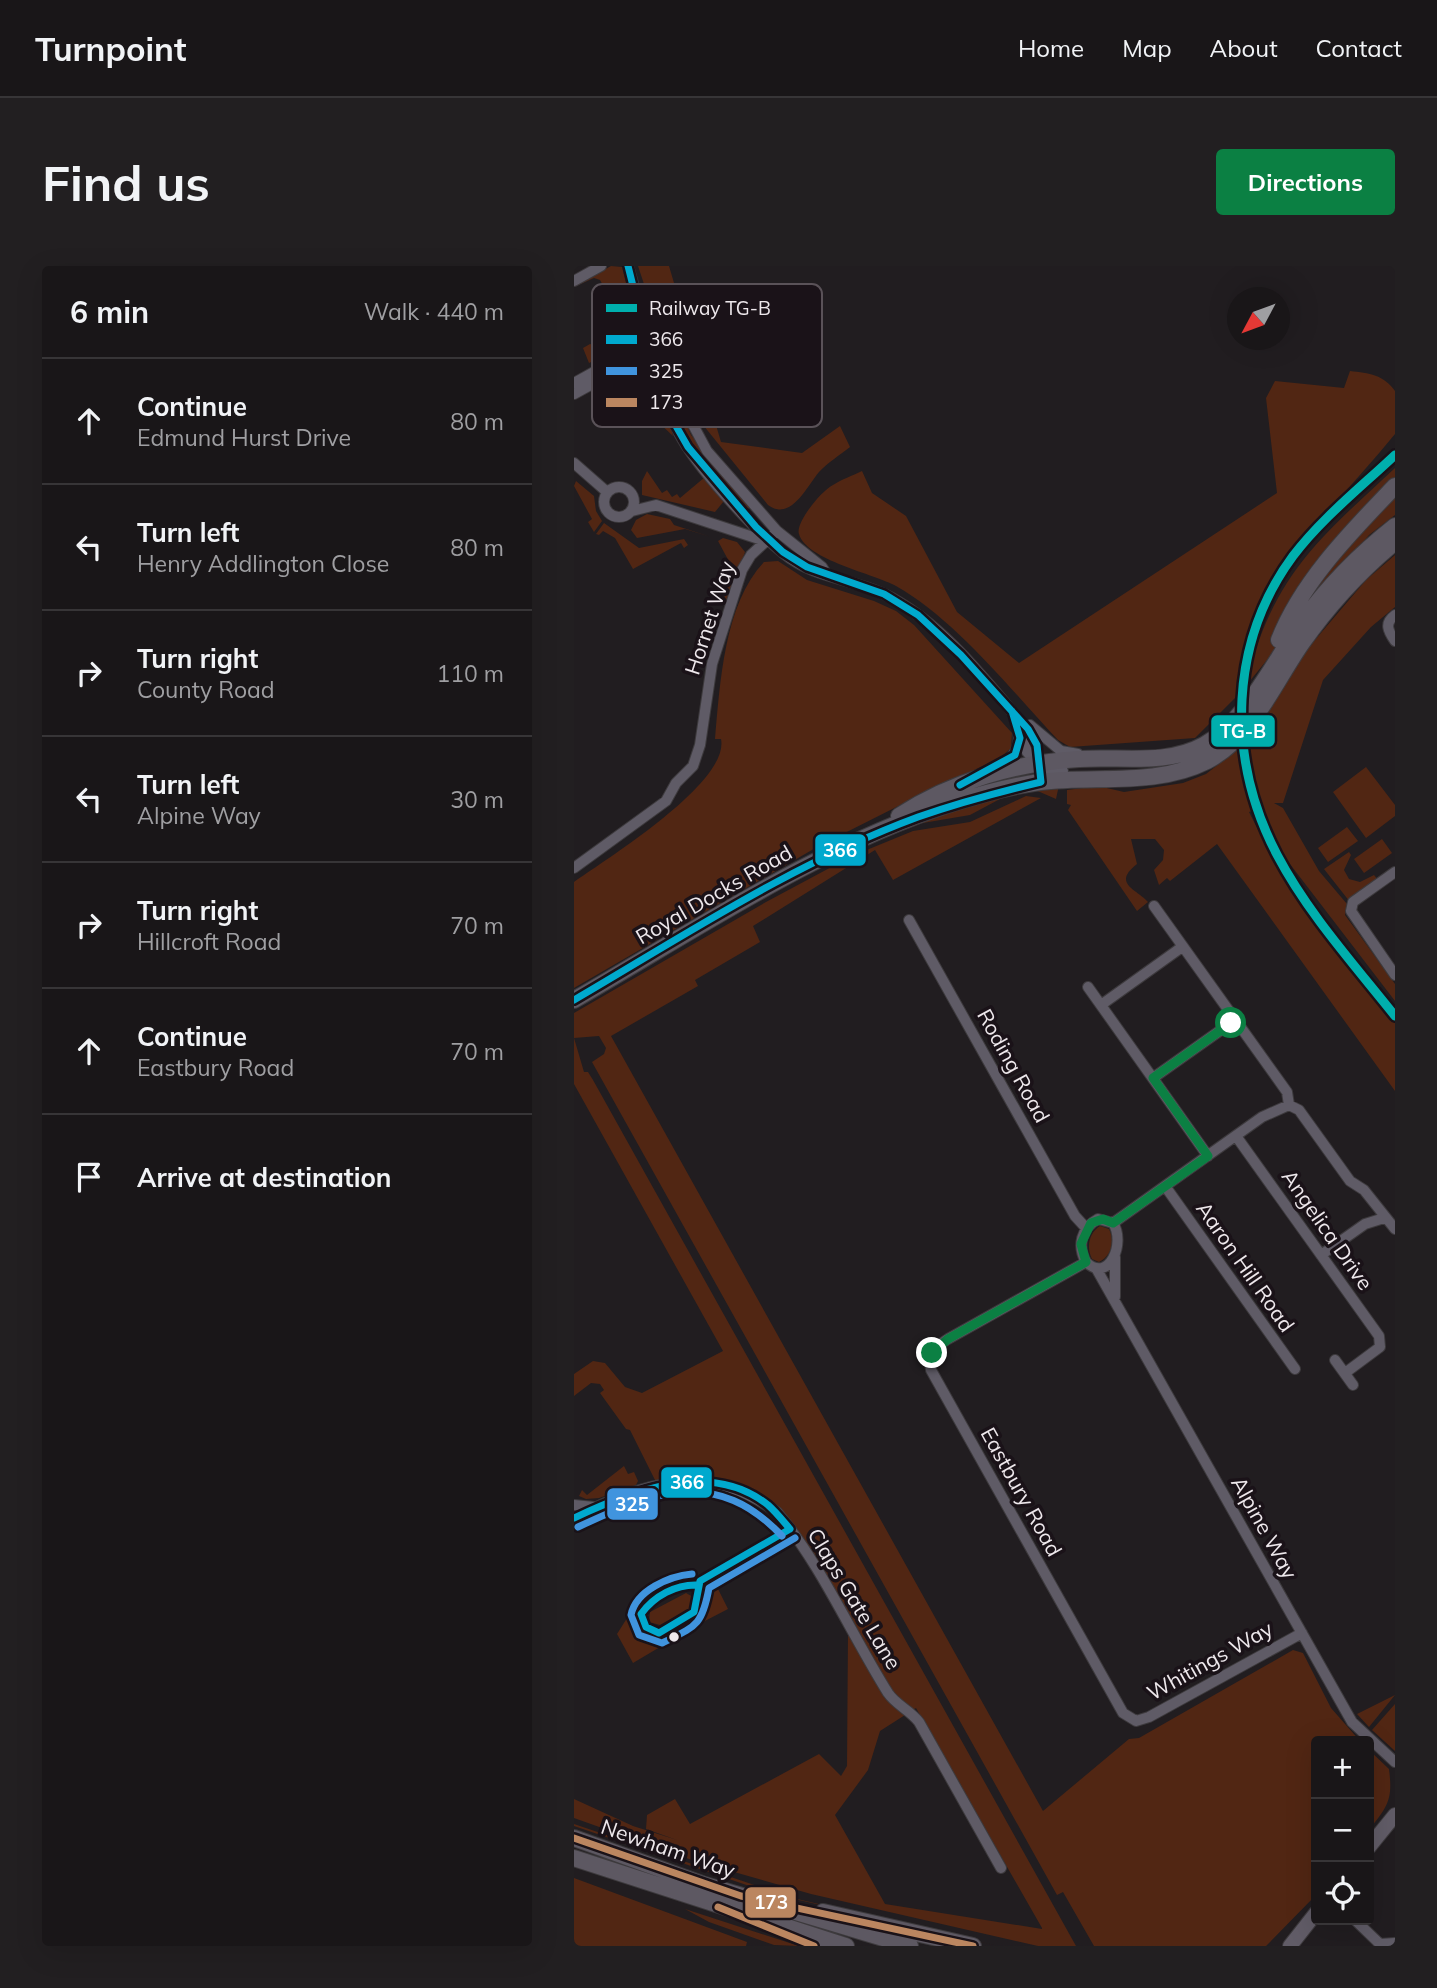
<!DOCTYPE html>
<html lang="en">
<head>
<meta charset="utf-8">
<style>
  :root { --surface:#191618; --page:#221f21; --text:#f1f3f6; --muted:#9f9fa2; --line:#373537; --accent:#0b8043 }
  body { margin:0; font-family:Mulish,sans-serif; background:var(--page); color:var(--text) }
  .controls { position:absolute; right:21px; bottom:21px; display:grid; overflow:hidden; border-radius:7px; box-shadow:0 7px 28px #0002 }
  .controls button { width:63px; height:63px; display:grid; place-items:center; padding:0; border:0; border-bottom:2px solid var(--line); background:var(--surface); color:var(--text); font:35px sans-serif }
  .compass { position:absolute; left:653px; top:21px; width:63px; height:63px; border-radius:50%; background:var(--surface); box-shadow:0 7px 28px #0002; rotate:229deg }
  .stop { position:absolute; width:21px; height:21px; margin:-16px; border:5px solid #0b8043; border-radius:50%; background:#fff }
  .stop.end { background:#0b8043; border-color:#fff; box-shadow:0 2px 7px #0008 }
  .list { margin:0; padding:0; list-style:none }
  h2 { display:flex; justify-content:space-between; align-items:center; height:91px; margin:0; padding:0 28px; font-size:30px }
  h2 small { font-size:23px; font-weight:400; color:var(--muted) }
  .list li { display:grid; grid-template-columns:46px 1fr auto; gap:21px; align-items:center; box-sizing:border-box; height:126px; padding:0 28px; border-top:2px solid var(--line) }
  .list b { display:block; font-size:26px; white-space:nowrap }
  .list p { margin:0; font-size:23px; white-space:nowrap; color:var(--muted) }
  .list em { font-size:23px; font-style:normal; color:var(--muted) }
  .icon { flex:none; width:38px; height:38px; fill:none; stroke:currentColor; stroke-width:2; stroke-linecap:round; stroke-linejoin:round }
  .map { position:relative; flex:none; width:821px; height:1680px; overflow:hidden; border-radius:7px }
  header { display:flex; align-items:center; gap:42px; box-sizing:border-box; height:98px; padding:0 35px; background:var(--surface); border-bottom:2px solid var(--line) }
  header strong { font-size:33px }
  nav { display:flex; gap:38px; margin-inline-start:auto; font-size:24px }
  .intro { display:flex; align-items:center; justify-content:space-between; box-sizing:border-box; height:168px; padding:0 42px }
  h1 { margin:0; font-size:49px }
  .button { padding:18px 32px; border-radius:7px; background:var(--accent); color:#fff; font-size:24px; font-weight:700 }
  main { display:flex; gap:42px; padding:0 42px }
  aside { flex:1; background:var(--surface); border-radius:7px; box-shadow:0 7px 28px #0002 }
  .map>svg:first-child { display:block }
  .green { fill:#512613; fill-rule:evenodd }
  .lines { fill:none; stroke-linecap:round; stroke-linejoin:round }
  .minor-casing { stroke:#3d3a3d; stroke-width:12 }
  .major-casing { stroke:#3d3a3d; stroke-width:16 }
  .highway-casing { stroke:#3d3a3d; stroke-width:18 }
  .minor { stroke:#5f5b66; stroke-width:10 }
  .major { stroke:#615c67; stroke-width:14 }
  .highway { stroke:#5d5862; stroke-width:16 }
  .bus-1-casing { stroke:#1a1218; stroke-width:12 }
  .bus-2-casing { stroke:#1a1218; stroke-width:12 }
  .bus-3-casing { stroke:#1a1218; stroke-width:12 }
  .bus-1 { stroke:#00a9ce; stroke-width:7 }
  .bus-2 { stroke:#4094de; stroke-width:7 }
  .bus-3 { stroke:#bb8660; stroke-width:7 }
  .rail-1-casing { stroke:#1a1218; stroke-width:14 }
  .rail-1 { stroke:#00afad; stroke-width:9 }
  .route { stroke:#0b8043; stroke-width:9 }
  .bus-dot { fill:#eee8ec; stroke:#1a1218; stroke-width:2.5 }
  .labels { text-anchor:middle; stroke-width:7; stroke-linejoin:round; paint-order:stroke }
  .street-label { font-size:21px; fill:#eee8ec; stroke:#1a1218 }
  .key { fill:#1a1218; stroke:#5a5258; stroke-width:2 }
  .key-label { font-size:19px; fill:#eee8ec }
  .line-badge { stroke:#1a1218; stroke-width:2.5 }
  .badge-label { font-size:19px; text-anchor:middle; font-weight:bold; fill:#fff }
</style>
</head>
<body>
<header>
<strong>Turnpoint</strong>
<nav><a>Home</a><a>Map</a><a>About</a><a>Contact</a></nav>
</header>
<div class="intro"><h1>Find us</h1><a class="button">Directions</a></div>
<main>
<aside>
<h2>6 min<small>Walk · 440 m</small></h2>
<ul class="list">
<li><svg class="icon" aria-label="ahead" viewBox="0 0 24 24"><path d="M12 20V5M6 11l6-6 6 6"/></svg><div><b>Continue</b><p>Edmund Hurst Drive</p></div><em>80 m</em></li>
<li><svg class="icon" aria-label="left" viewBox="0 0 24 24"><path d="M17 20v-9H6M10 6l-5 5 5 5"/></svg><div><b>Turn left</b><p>Henry Addlington Close</p></div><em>80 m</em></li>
<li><svg class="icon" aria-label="right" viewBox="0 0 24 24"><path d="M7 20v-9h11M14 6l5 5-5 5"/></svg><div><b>Turn right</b><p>County Road</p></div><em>110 m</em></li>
<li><svg class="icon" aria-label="left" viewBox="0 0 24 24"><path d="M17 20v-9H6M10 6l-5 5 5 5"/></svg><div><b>Turn left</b><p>Alpine Way</p></div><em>30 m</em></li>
<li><svg class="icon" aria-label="right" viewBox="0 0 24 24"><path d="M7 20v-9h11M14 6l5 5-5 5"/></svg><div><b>Turn right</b><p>Hillcroft Road</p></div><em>70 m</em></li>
<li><svg class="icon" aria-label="ahead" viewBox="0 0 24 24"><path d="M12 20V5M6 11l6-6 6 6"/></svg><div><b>Continue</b><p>Eastbury Road</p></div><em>70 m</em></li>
<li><svg class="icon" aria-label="arrive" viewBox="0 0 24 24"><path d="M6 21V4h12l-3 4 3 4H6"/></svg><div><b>Arrive at destination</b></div></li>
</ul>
</aside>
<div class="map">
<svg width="821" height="1680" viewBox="0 0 821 1680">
  <rect width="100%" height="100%" fill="#211d20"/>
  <path class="green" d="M37,0L48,1C56,27 62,61 44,84L15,97L9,82L16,78L29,82L43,74L40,67L46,63L43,57L48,53L26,14L20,12L0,21Z
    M64,0H95L147,176L228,187L266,160L276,181C266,189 253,197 245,206C233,220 217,256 194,239L125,154L115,120L106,67L101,57L78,42Z
    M96,97L106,144L117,169L176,241L174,243L123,185L111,165L88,102Z
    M59,105H71L83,115L99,170L83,155L86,148L83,144V131Z
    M776,105C795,107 810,109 821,125V168C765,238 693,297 668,386L680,389C708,300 756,263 821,202V249L795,269L666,427L621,472L496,481L484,474C438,425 381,353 322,320C301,308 232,294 225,268C221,257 247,225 259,219C268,213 278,210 288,205L298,227L332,250L383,346L445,397L703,227L692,132L701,115L770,122Z
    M73,205L88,227L93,224L98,231L103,228L106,232L131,211L150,235L141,246L68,229V215Z
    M2,215L20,230L22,245L28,255L20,266L14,256L18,253L0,220Z
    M73,248L96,253L100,259L137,271L111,263L63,272L57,264L62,254Z
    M30,257L65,282L110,273L114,279L110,282L107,277L59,303L41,272L29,265L25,269L22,268Z
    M149,272L163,276L171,286L153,338L149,337L158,301L144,275Z
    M821,289V341L797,361L749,414L709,537H700L709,542L745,605L773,638L771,649L821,718V735L709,589L687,542L675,546L706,607L821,755V825L643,578L596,615L593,612L585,619L580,604L589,594L590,584L581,573H557L563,598C537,618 564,624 574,636L563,645L494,544L497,539L493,538V524L524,520L550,526L609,517L632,508L669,479L729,388L792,314Z
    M204,295L233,314L300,335L322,345L340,359L438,467L437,482L425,493L366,519L243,581L0,722V616C34,592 156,516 147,473H141C146,418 150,338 190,296Z
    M792,501L821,539V550L792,572L759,526Z
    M485,519L482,533L459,523L439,526L396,549L337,559C385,538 433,526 485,519Z
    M452,530L467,532L319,614L301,584L179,660L186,676L121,714L124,720L37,770L469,1545L555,1473L565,1472L719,1384L729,1387L757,1442L786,1475H742V1629L692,1680H520L489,1626L483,1629L18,796L30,788L32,782L25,770L0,772L10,806H14L19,814L502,1680H464L237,1628L118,1594L0,1552V1533L59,1560L103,1574L72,1563L73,1549L101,1533L116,1558L245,1488L267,1510L273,1500L274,1367L218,1259L183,1229L143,1213L122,1211L81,1214L56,1164L52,1163L26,1127L30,1124L26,1118L17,1117L0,1130V1108L19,1095L31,1097L51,1121L68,1127L149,1085L0,818V747L192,636L278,590L339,565L396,556ZM342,1442L468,1662V1663L311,1638L261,1549L294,1504L306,1465Z
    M773,561L784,575L754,596L744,582Z
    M808,573L818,587L790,607L780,593Z
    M775,586L777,589L770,604L775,613L786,616L800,609L804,614L776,636L750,603Z
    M526,960L535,963C541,975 538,990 525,996L518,993C512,981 515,967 526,960Z
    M50,1200L54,1208L60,1206L64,1215L62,1219L25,1232L12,1233L5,1230L8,1224L13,1229Z
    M141,1308L150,1312L141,1317L154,1343L127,1357L124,1351C133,1336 126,1319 141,1308Z
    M112,1327L119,1331L115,1343L86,1359L75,1356L76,1346Z
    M55,1349C65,1362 61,1372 83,1375L86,1381L59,1397L43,1368Z
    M821,1429L795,1461L783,1448Z
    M821,1438V1485L798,1464Z
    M795,1484L815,1503C819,1534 814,1540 795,1564Z
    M0,1558L219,1632L424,1680L199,1628L0,1560Z
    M0,1612L173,1676L172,1680H0Z
    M111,1643L225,1680L200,1679L135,1656Z"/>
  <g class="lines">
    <g class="minor-casing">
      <path id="minor" d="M54,0C58,14 64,31 64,46C63,58 57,73 60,83C64,97 82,97 89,111C97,128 96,149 105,167C124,203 177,260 209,287C239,312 275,312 310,328C369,357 413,416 455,466L462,479L464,503
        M0,15L27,0
        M64,43L96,70L111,144L133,185L203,265L248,301L253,309
        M0,117L45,92L59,75
        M0,128L49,101L73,96
        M0,197L33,226
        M30 236a15 15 0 1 1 30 0a15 15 0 1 1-30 0Z
        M58,245L82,239L191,275
        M821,349C810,357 814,365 821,375
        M456,459L487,485L504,488
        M447,469L453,486L471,506L489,505
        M421,502C443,491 450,478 441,454
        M0,602L92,535L102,517L119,500L126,479L138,398L168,304L177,289L203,265
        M821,606L779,636L777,645L821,709
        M580,640L713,826L715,839
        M335,654L501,950L512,962
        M514,721L634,890
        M527,739L608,681
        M579,812L661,754
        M662,870L805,1070L806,1081L771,1107
        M591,920L721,1103
        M524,953L539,957C552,977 535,1018 512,996C503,980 507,962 524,953Z
        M539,957L688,851L715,839L725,844L776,915L790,924L821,963
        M747,989L791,958L810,952
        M512,996L374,1073C361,1081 354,1088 357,1104L549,1447L562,1455L575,1451L728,1367
        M522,1002L778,1456L821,1496
        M541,1031V991
        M761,1094L779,1119
        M0,1239L20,1241
        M0,1252C71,1216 132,1195 203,1246C248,1300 277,1368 314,1427C322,1439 336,1444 345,1456L427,1602
        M781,1654L806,1678L821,1677"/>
    </g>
    <g class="major-casing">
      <path id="major" d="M795,1581L821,1549
        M716,1680L742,1647"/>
    </g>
    <g class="highway-casing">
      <path id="highway" d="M705,374C728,315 778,265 821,220
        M325,550C378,515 442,497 505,493C547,490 592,500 630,479C672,456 701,393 729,355C755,319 787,287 821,260
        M0,734C123,663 244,581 379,537C407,528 437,520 466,516C522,509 581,521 633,495C678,472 700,417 728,377C754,340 786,305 821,276
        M0,1572L128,1618L336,1680
        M0,1592L272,1680
        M249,1646L399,1680"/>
    </g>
    <use href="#minor" class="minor"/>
    <use href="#major" class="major"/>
    <use href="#highway" class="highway"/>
    <g class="bus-1-casing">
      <path id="bus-1" d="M60,25L64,43L96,70L107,131
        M386,519L441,489L446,472L438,445
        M0,734C111,669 222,596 344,551C384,537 425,526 467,516L463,479L454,463L387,389L344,349L310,328L233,301L209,286L182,261L114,181L102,160L88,111L60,83L64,40L54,0
        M0,1252C58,1225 136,1193 194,1239C202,1246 209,1255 216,1263
        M124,1319C102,1318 80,1330 67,1348L72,1361L85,1367L120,1346L126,1315L216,1263"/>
    </g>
    <g class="bus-2-casing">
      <path id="bus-2" d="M4,1261C81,1225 143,1201 208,1270
        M118,1308C96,1310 62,1324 57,1349L65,1369L88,1377C122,1360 128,1360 135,1322L221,1272"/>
    </g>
    <g class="bus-3-casing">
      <path id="bus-3" d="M0,1572L167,1630L399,1680
        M144,1641L240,1680"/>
    </g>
    <use href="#bus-1" class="bus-1"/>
    <use href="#bus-2" class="bus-2"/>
    <use href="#bus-3" class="bus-3"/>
    <g class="rail-1-casing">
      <path id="rail-1" d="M821,189C786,222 748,252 719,290C688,332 671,381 668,433C661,569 742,651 821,750"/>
    </g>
    <use href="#rail-1" class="rail-1"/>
  </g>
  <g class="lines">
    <path class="route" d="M358,1087L374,1073L512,996L507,978L517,957L529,953L539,957L634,890L579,812L657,757"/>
  </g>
  <circle class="bus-dot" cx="100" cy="1371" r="6"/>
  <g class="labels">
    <g class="street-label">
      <text transform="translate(136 352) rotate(-72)" y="7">Hornet Way</text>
      <text transform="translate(140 629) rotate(-30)" y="7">Royal Docks Road</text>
      <text transform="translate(439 800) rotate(61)" y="7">Roding Road</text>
      <text transform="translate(753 964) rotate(55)" y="7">Angelica Drive</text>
      <text transform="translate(671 1001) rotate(55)" y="7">Aaron Hill Road</text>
      <text transform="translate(447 1226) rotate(61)" y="7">Eastbury Road</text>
      <text transform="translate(690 1262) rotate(61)" y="7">Alpine Way</text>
      <text transform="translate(280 1333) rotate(59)" y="7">Claps Gate Lane</text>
      <text transform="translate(636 1395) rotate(-29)" y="7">Whitings Way</text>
      <text transform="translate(94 1583) rotate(19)" y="7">Newham Way</text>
    </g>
  </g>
  <rect x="18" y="18" width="230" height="143" rx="10" class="key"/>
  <rect x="32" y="38" width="31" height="8" fill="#00afad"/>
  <rect x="32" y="69" width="31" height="9" fill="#00a9ce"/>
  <rect x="32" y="101" width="31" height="8" fill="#4094de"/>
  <rect x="32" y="132" width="31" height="9" fill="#bb8660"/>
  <g class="key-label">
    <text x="75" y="49">Railway TG-B</text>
    <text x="75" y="80">366</text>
    <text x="75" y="112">325</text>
    <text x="75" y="143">173</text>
  </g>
  <g class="line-badge">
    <rect x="636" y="448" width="66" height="34" rx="7" fill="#00afad"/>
    <rect x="240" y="567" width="53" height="34" rx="7" fill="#00a9ce"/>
    <rect x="86" y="1200" width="53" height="33" rx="7" fill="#00a9ce"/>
    <rect x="32" y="1221" width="53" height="34" rx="7" fill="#4094de"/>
    <rect x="170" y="1620" width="53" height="33" rx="7" fill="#bb8660"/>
  </g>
  <g class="badge-label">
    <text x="669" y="472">TG-B</text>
    <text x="266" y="591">366</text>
    <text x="113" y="1223">366</text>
    <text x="58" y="1245">325</text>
    <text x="197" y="1643">173</text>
  </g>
</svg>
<div class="controls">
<button>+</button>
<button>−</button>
<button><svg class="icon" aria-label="locate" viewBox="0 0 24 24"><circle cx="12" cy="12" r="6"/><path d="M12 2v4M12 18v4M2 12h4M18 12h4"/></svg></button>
</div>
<svg class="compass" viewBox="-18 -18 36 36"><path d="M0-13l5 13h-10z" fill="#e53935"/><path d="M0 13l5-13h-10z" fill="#9f9fa2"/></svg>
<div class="stop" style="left:657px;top:757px"></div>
<div class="stop end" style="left:358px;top:1087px"></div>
</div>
</main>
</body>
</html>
